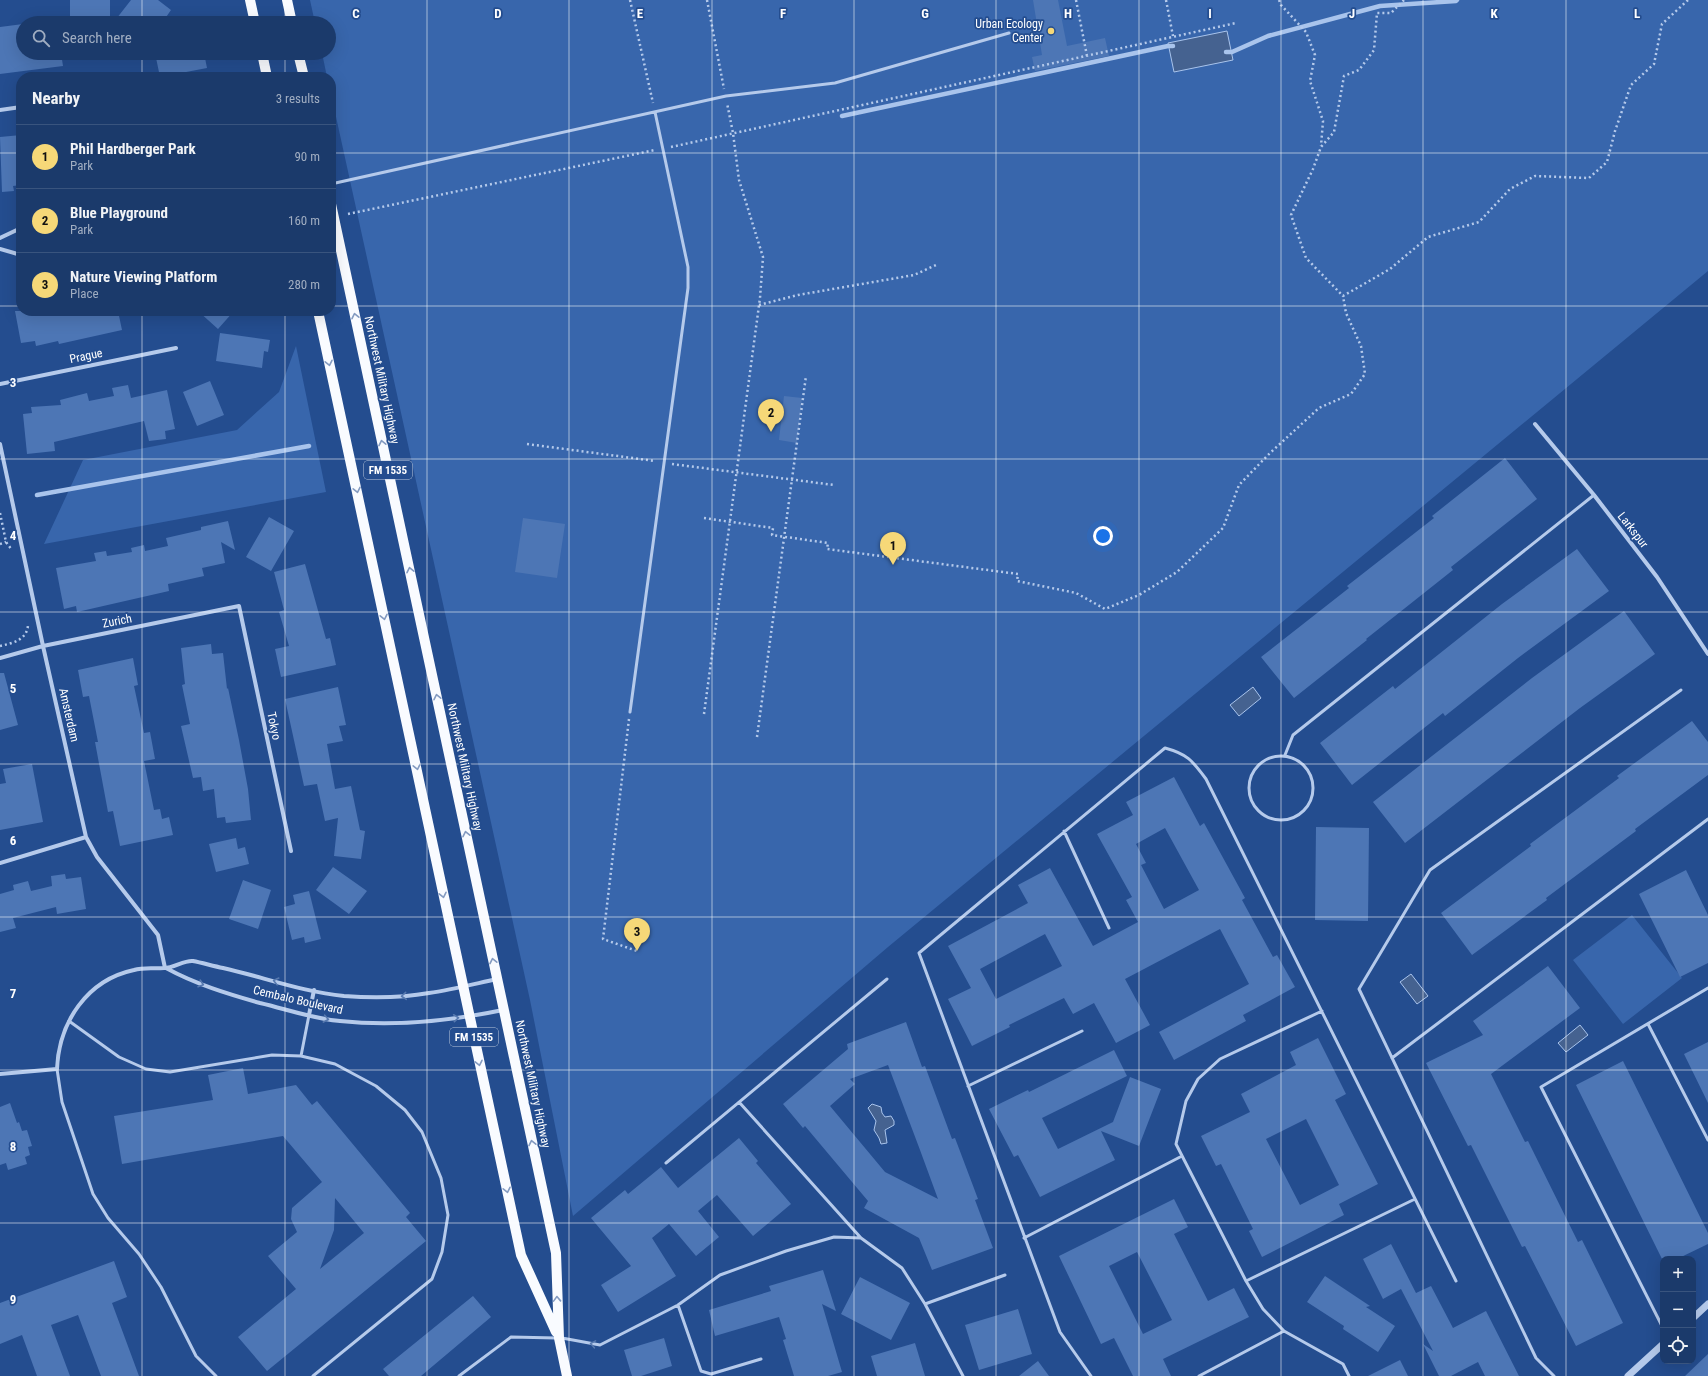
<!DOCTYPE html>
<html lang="en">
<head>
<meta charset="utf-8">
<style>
  :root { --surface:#1b3a6b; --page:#284573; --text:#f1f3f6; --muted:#a0adc1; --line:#39547e; --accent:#f6d878 }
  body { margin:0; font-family:"Roboto Condensed",sans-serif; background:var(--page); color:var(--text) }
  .controls { position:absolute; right:12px; bottom:12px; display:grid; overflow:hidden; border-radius:8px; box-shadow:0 4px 16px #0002 }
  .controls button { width:36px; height:36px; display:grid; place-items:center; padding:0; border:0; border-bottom:1px solid var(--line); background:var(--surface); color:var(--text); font:20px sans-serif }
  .you { position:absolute; left:1103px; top:536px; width:14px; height:14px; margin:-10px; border:3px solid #fff; border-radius:50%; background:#1a73e8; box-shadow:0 0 0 6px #1a73e833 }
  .badge { display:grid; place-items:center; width:26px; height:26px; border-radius:50%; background:var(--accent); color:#111; font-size:13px; font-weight:700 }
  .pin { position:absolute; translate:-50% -33px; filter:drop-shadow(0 1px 2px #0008) }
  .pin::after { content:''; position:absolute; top:21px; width:14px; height:12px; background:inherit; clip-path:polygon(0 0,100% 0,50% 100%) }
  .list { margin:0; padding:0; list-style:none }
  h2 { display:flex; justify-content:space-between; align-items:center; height:52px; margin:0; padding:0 16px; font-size:17px }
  h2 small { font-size:13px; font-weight:400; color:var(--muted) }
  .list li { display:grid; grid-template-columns:26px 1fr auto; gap:12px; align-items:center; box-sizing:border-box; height:64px; padding:0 16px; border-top:1px solid var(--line) }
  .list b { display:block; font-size:15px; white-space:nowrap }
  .list p { margin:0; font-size:13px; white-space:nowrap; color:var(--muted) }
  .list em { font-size:13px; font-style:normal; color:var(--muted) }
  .icon { flex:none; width:22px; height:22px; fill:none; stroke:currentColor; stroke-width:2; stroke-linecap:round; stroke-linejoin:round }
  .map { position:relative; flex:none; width:1708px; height:1376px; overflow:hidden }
  .search { position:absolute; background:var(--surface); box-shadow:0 4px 16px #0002; left:16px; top:16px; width:320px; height:44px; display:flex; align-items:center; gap:10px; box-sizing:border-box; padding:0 14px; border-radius:22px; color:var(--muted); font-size:15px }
  .panel { position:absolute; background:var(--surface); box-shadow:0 4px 16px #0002; left:16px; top:72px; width:320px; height:244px; border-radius:16px }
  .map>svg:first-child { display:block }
  .green { fill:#3866ac }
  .water { fill:#456290; stroke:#a9c4ec }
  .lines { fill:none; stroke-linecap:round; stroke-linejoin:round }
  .stream { stroke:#a9c4ec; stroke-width:4.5 }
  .building { fill:#4d76b5; fill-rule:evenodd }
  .path { stroke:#b5caeb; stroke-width:2.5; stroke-dasharray:2 3; stroke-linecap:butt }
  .service { stroke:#b5caeb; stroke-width:3 }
  .minor { stroke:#b5caeb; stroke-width:4 }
  .tertiary { stroke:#b5caeb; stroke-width:7 }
  .primary { stroke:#f9fbff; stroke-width:10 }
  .oneway { stroke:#849bc1 }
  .oneway2 { stroke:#5779af }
  .grid { fill:none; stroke:#fff; stroke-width:1; stroke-opacity:0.55 }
  .poi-dot { fill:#f6d878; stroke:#244d8f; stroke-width:1.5 }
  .labels { text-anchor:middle; stroke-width:3.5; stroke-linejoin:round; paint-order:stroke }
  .shield { fill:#244d8f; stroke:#bdcadd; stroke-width:1 }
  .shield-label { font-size:11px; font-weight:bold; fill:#fff }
  .poi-label { font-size:12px; fill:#fff; stroke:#244d8f; text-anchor:end }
  .street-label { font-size:12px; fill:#fff; stroke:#244d8f }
  .grid-label { font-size:13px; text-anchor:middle; font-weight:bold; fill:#fff; stroke:#244d8f; stroke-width:3.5; stroke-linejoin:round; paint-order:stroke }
</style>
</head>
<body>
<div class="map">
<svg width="1708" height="1376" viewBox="0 0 1708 1376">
  <rect width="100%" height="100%" fill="#244d8f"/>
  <path class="green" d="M310,0H1708V271L888,947L573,1216L530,1000L331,94V77H327L322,53H329V23H315Z
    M296,346L326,492L44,544L83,460L237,430L279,392Z
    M1632,915L1682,978L1623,1024L1573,960Z"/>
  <path class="water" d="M1227,31L1233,60L1174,72L1168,43Z
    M1253,687L1261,698L1239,716L1230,705Z
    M1411,974L1428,996L1417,1004L1400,982Z
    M1580,1025L1588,1035L1566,1052L1558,1043Z
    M872,1104L881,1107L882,1113L885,1117L891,1116L894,1121V1125L885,1130L887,1143L881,1144L879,1138L874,1130L876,1121L868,1108Z"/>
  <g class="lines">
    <path class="stream" d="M1226,52H1232L1268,36L1380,6L1456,1L1457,0
      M842,116L1168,46H1173
      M37,495L309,446"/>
  </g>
  <path class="building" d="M70,0H110V23H70Z
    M131,0H158L171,10L162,23H113Z
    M1033,0H1058L1067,46L1105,38L1109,56L1035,71L1032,57L1042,55Z
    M23,24V53H61L63,66L0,74V27Z
    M155,53H204L207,68L160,77Z
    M21,135V185L13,186L14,191L2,192L0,137Z
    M15,311H118L122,330L59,344L58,341L36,346L35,341L21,343Z
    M198,311H234L218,329Z
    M220,333L270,340L268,352L264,351L262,368L216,361Z
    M210,381L224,415L197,426L183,392Z
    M128,385L131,398L167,390L175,429L165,431L166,439L149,441L144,421L54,442L55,451L27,454L23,414L32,413L31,407L61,405L60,400L87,393L89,401L114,396L112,388Z
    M784,396L802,398L797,443L779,440Z
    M1505,458L1537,499L1451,567L1453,570L1366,639L1367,640L1294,698L1261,657L1349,588L1347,586L1434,518L1432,516Z
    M269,517L294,531L271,571L246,557Z
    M523,518L565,524L557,578L515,572Z
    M228,521L235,550L221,542L225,563L202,568L204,576L168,584L169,591L77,612L76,606L64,609L56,568L96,561L94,553L106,551L107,556L132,552L131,548L144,545L145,551L168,546L166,538L201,530V527Z
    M1577,549L1609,591L1518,658L1445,716L1443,713L1352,785L1320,743L1393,686L1395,689L1502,604Z
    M305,564L326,639L330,638L336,665L281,677L275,649L289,646L279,612L284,610L274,572Z
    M1624,611L1655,654L1580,708L1405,843L1373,802L1532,678Z
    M211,644L212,654L223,653L227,689L228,688L239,740L248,789L251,820L226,823L225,817L217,818L214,789L203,791L201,777L193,778L181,726L190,724L182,685L185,684L181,648Z
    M133,658L138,685L134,686L144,733L150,732L155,759L144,761L154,810L160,809L162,819L169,817L173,835L120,846L113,811L108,812L95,742H98L89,696L83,697L78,670Z
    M0,673H4L18,725L0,730Z
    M338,687L346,725L339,726L343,741L327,744L335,789L351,786L360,830L365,831L361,859L334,856L338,818L325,821L317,784L304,786L285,699Z
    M1692,721L1708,742V775L1635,829L1636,831L1546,898L1547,900L1472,955L1441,913L1531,846L1530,844L1619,778L1617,776Z
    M32,764L43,822L0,830V784L6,783L3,769Z
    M1174,777L1200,826L1204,823L1245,898L1242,900L1273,957L1277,955L1295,987L1243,1015L1246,1021L1174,1060L1159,1032L1249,984L1220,929L1125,979L1150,1025L1116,1043L1094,1003L1073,1014L1064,998L1009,1025L1010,1027L972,1046L948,999L971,988L948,946L1028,903L1018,885L1050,868L1093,946L1138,922L1126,900L1132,897L1097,834L1133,815L1126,802ZM1165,828L1199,890L1164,909L1141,865L1146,863L1136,844ZM1045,934L1062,966L996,999L980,969Z
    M1316,827L1369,828L1368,921L1315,920Z
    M236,838L238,849L245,847L249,864L216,872L209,844Z
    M333,867L367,891L349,914L316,890Z
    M1686,870L1708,915V963L1680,977L1639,894Z
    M65,874L66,879L81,877L86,909L57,914L56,907L13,918L16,928L0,932V894L14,890L13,885L28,881L31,891L52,886L51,876Z
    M243,880L271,890L258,929L229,919Z
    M309,891L321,939L305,943L304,937L292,940L284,907L295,904L293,895Z
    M1548,966L1580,1008L1491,1074L1525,1142L1528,1141L1578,1242L1582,1240L1623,1323L1576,1346L1525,1246L1522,1247L1471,1145L1468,1146L1426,1063L1483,1035L1473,1021Z
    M906,1022L922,1067L925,1066L952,1139L955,1138L978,1199L975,1200L993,1248L932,1270L919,1238L864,1208L868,1201L805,1126L803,1128L783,1104L848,1049L847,1044ZM888,1065L920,1150L938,1199L885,1172L830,1106L855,1084L850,1079Z
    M1318,1038L1346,1094L1335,1100L1378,1184L1339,1204L1344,1215L1262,1257L1249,1231L1253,1229L1221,1164L1216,1166L1201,1136L1250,1112L1241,1094L1296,1065L1290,1052ZM1306,1119L1339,1185L1300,1205L1266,1139Z
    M1708,1042V1103L1684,1054Z
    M1114,1050L1127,1076L1042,1118L1058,1149L1113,1122L1130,1077L1161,1089L1139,1146L1101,1131L1115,1160L1040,1197L1018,1155L1014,1157L989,1109L1028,1090L1029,1092Z
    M1623,1061L1708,1233V1244L1677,1259H1662L1576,1085Z
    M243,1068L248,1094L296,1085L312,1105L317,1101L410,1213L406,1217L426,1241L267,1371L238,1337L296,1289L268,1256L297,1232L291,1219L292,1208L322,1182L283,1136L122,1164L114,1116L213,1100L208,1075ZM335,1198L364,1233L320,1269L334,1230Z
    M10,1103L17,1123L19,1122L22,1131L27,1130L32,1146L28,1147L30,1155L25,1157L27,1164L8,1170L6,1163L0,1165V1107Z
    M739,1138L758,1161L756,1163L791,1204L753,1236L717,1195L698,1211L719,1237L696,1256L669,1224L652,1238L676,1276L618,1312L601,1285L631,1266L591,1218L625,1190L628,1194L661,1167L678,1188Z
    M1174,1199L1188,1227L1174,1234L1208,1301L1234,1288L1249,1317L1163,1359L1171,1376H1133L1114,1338L1101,1344L1059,1256ZM1137,1252L1172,1320L1143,1334L1109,1266Z
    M1391,1244L1416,1293L1431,1286L1453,1328L1486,1311L1519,1376H1485L1478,1362L1451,1376H1439L1423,1344L1433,1351L1401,1289L1383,1299L1363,1259Z
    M114,1261L127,1297L112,1303L139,1376H101L78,1315L51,1325L70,1376H37L22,1335L0,1344V1303Z
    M823,1270L836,1311L822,1304L842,1372L828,1376H794L783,1340L786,1339L779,1317L715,1336L709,1310L771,1291L769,1286Z
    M1325,1276L1370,1306L1366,1307L1395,1326L1378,1352L1343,1329L1344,1326L1307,1302Z
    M860,1277L910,1303L891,1340L841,1314Z
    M473,1296L491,1317L421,1376H389L383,1369Z
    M1018,1309L1032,1354L979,1370L965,1325Z
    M664,1338L672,1366L641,1376H632L624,1350Z
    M915,1343L925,1376H877L871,1356Z
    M1708,1354V1376H1685Z
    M1400,1360L1408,1376H1368Z
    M1038,1361L1049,1376H1019Z"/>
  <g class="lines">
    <path class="path" d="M630,0L653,103
      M707,0L724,89
      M1076,0L1087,56
      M1166,0L1173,36
      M1279,0L1281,5L1306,32L1315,55L1310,81L1323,121L1321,146
      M1404,0L1391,13H1377L1374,50L1359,70L1344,76L1334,132L1321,147L1313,169L1291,215L1306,258L1343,296L1390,269L1428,237L1479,222L1510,189L1535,176L1589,178L1607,162L1615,131L1631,85L1654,64L1662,24L1688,0
      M671,147L1236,23
      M348,214L655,150
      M759,305L798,295L914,275L936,265
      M527,444L655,461
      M672,464L834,485
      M0,513L6,542L12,550
      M704,518L773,528L772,535L828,543L827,549L1018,574L1017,581L1076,593L1105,609L1139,595L1177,572L1223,528L1239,485L1270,453L1319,408L1351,394L1365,374L1361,346L1346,313L1343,296
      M0,544L6,542
      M0,646C13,643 27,640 28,625
      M704,714L760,298L763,257L739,180L733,133L727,103
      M629,719L603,939L637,951
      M757,737L806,376"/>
    <path class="service" d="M331,184L726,96L835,83L1009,33
      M630,712L688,288V267L655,112
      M1285,755L1293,735L1594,495
      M1249 788a32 32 0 1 1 64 0a32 32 0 1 1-64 0Z
      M1064,831L1109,928
      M1322,1011L1220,1059L1198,1079L1186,1101L1176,1144L1246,1281L1263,1309L1284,1331L1343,1364L1349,1376
      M69,1021L119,1057L146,1069L170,1072L272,1055L301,1056L335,1064L376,1086L405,1110L422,1132L441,1178L448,1215L442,1252L432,1279L313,1376
      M1648,1024L1708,1140
      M301,1056L309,1015
      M1392,1058L1708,819
      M57,1069L62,1102L93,1194L108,1218L139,1254L161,1287L196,1356L216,1376
      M968,1086L1082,1031
      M739,1102L861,1238
      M666,1163L887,979
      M1024,1238L1182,1156
      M1246,1281L1415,1199
      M925,1304L1005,1275
      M678,1305L701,1371L711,1374L761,1359
      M1663,1328L1541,1087L1708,988
      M562,1338L600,1345L678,1305L720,1275L786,1251L834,1237L861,1238L902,1268L925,1304L963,1376
      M459,1376L511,1337L556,1338
      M1091,1376L1060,1332L919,953L1165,748C1187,754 1192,760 1206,779L1456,1281
      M1199,1376L1284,1331
      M1554,1376L1536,1358L1359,989L1430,870L1681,690"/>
    <path class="minor" d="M0,110L21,107
      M0,238L21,228
      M0,249L21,255
      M0,384L176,348
      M1535,424L1594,495L1657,577L1708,654
      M0,444L43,646L86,837L97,857L158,935L165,968
      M0,658L43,646L239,606L291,851
      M0,863L86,837
      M166,968C195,984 228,994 260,1003C286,1009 313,1019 340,1021C395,1027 450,1021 503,1010
      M309,1015L314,990
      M0,1074L57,1069C59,1022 87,980 134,970C144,967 154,969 164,968C174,968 184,960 193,961C203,963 213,966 223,968C263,977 303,992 344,996C372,998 401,998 429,993C451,990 474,984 497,979"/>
    <path class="tertiary" d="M1693,1318L1708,1304
      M1628,1376L1663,1344"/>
    <path class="primary" d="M250,0L255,23
      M287,0L292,23
      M262,53L267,77
      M298,53L304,77
      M331,204L556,1253L559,1338L567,1376
      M318,311L521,1255L556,1332"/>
  </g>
  <defs><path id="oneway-chevron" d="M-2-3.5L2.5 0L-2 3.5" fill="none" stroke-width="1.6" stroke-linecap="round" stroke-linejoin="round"/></defs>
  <g class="oneway">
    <use href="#oneway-chevron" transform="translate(355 316) rotate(-102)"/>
    <use href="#oneway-chevron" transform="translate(329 363) rotate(78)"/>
    <use href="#oneway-chevron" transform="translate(382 443) rotate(-102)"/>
    <use href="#oneway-chevron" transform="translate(357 490) rotate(78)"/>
    <use href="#oneway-chevron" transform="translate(410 570) rotate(-102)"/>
    <use href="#oneway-chevron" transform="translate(384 617) rotate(78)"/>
    <use href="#oneway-chevron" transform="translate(437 697) rotate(-102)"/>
    <use href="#oneway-chevron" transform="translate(417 767) rotate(78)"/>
    <use href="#oneway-chevron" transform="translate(466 834) rotate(-102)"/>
    <use href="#oneway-chevron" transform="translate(443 895) rotate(78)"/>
    <use href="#oneway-chevron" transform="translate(493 961) rotate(-102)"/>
    <use href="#oneway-chevron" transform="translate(479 1063) rotate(78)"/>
    <use href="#oneway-chevron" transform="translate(532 1143) rotate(-102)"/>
    <use href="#oneway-chevron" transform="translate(507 1190) rotate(78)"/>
    <use href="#oneway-chevron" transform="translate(557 1299) rotate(-92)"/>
  </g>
  <g class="oneway2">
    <use href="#oneway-chevron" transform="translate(276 981) rotate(-166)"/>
    <use href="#oneway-chevron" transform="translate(201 984) rotate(18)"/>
    <use href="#oneway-chevron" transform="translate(404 996) rotate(175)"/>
    <use href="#oneway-chevron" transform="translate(456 1018) rotate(-6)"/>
    <use href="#oneway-chevron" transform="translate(326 1019) rotate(11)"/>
    <use href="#oneway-chevron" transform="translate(593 1344) rotate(-170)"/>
  </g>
  <path class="grid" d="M142,0V23M285,0V23M427,0V1376M569,0V1376M712,0V1376M854,0V1376M996,0V1376M1139,0V1376M1281,0V1376M1423,0V1376M1566,0V1376M142,53V77M285,53V77M0,153H21M331,153H1708M0,306H21M331,306H1708M142,311V1376M285,311V1376M0,459H1708M0,612H1708M0,764H1708M0,917H1708M0,1070H1708M0,1223H1708"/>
  <circle class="poi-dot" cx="1051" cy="31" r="4"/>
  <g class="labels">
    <g class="shield">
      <rect x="364" y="461" width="48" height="18" rx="3"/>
      <rect x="450" y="1028" width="48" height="18" rx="3"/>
    </g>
    <g class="shield-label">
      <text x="388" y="474">FM 1535</text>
      <text x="474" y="1041">FM 1535</text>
    </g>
    <g class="poi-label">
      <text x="1043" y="28">Urban Ecology<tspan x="1043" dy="14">Center</tspan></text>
    </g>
    <g class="street-label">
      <text transform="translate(86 356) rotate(-12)" y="4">Prague</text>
      <text transform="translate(382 380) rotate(78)" y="4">Northwest Military Highway</text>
      <text transform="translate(1633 530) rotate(52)" y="4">Larkspur</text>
      <text transform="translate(117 621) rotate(-11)" y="4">Zurich</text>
      <text transform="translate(69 715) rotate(77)" y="4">Amsterdam</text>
      <text transform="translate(274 726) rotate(78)" y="4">Tokyo</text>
      <text transform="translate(465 767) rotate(78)" y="4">Northwest Military Highway</text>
      <text transform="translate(298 1000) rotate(13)" y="4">Cembalo Boulevard</text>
      <text transform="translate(533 1084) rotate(78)" y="4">Northwest Military Highway</text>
    </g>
  </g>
  <g class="grid-label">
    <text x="356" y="18">C</text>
    <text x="498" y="18">D</text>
    <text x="640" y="18">E</text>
    <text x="783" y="18">F</text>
    <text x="925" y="18">G</text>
    <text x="1068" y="18">H</text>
    <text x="1210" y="18">I</text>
    <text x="1352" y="18">J</text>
    <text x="1494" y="18">K</text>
    <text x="1637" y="18">L</text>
    <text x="13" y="387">3</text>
    <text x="13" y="540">4</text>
    <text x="13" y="693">5</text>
    <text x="13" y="845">6</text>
    <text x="13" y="998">7</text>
    <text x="13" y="1151">8</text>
    <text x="13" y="1304">9</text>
  </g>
</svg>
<div class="controls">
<button>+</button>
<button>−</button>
<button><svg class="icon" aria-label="locate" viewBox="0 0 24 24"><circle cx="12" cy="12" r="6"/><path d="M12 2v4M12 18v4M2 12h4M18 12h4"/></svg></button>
</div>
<div class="you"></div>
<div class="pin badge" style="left:893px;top:565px">1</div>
<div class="pin badge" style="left:771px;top:432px">2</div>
<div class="pin badge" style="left:637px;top:951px">3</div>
<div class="search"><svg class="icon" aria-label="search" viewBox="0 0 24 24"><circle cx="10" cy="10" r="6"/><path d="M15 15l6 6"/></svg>Search here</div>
<section class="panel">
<h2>Nearby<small>3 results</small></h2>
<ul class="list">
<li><span class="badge">1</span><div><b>Phil Hardberger Park</b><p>Park</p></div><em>90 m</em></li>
<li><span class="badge">2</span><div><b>Blue Playground</b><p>Park</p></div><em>160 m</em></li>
<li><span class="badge">3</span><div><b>Nature Viewing Platform</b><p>Place</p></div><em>280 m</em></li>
</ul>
</section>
</div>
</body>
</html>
